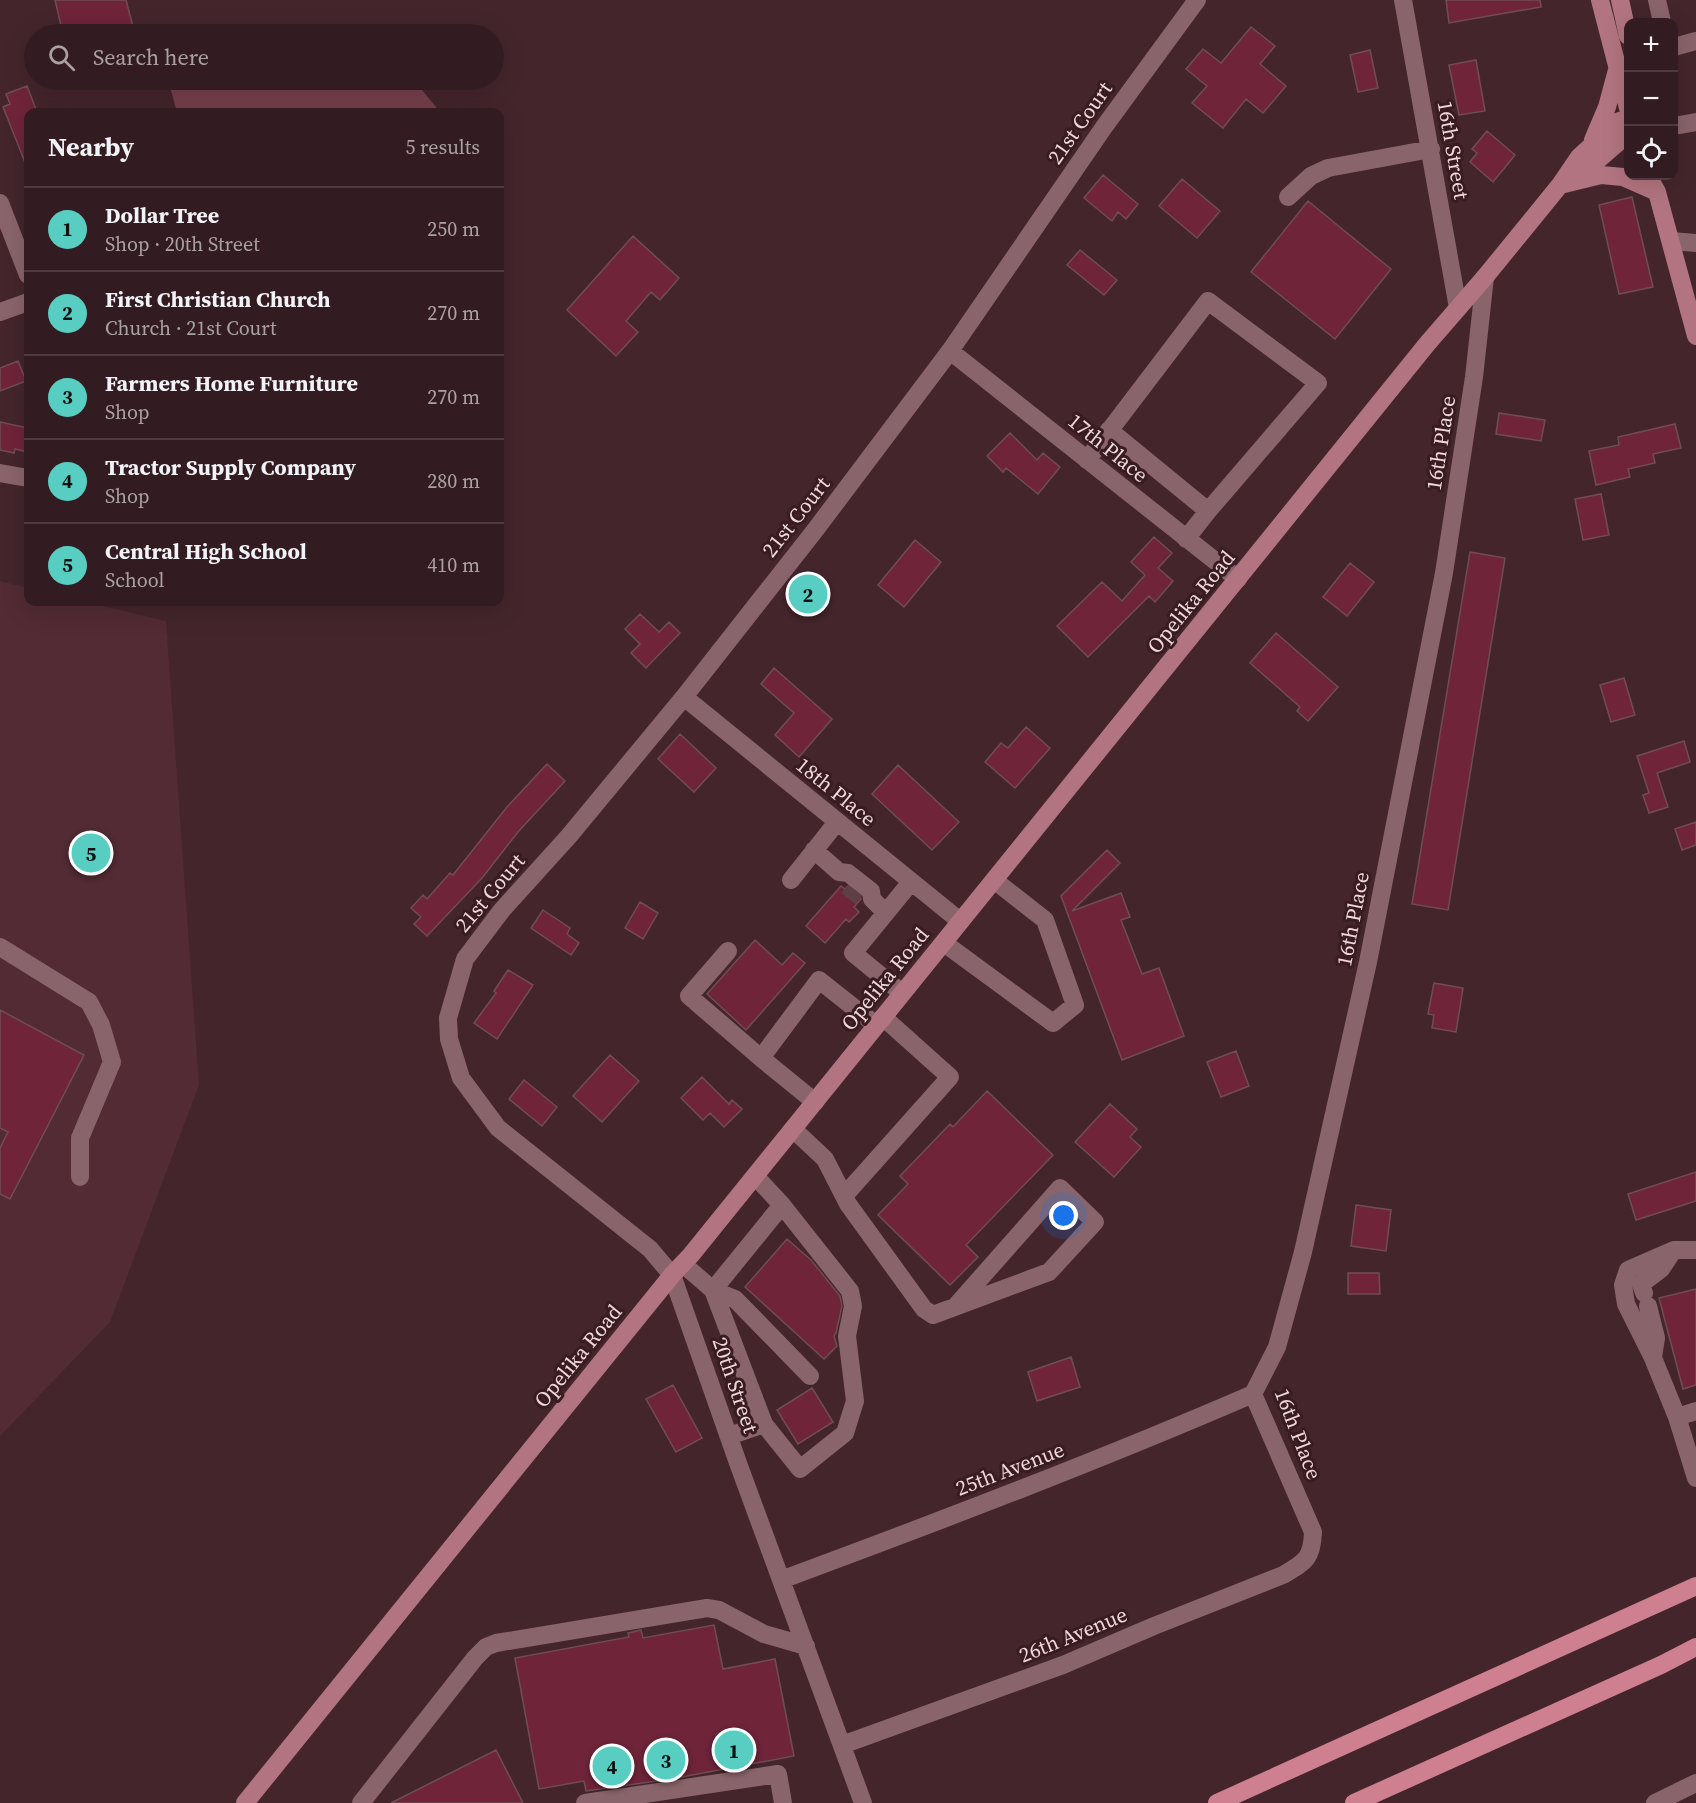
<!DOCTYPE html>
<html lang="en">
<head>
<meta charset="utf-8">
<style>
  :root { --surface:#331c21; --page:#3b252a; --text:#f1f3f6; --muted:#a9a1a5; --line:#4e3a3f; --accent:#57cec1 }
  body { margin:0; font-family:"Source Serif 4",serif; background:var(--page); color:var(--text) }
  .controls { position:absolute; right:18px; top:18px; display:grid; overflow:hidden; border-radius:12px; box-shadow:0 6px 24px #0002 }
  .controls button { width:54px; height:54px; display:grid; place-items:center; padding:0; border:0; border-bottom:2px solid var(--line); background:var(--surface); color:var(--text); font:30px sans-serif }
  .you { position:absolute; left:1064px; top:1216px; width:21px; height:21px; margin:-15px; border:4px solid #fff; border-radius:50%; background:#1a73e8; box-shadow:0 0 0 9px #1a73e833 }
  .badge { display:grid; place-items:center; width:39px; height:39px; border-radius:50%; background:var(--accent); color:#111; font-size:20px; font-weight:700 }
  .pin { position:absolute; translate:-50% -50%; border:3px solid #fff; box-shadow:0 2px 6px #0006 }
  .list { margin:0; padding:0; list-style:none }
  h2 { display:flex; justify-content:space-between; align-items:center; height:78px; margin:0; padding:0 24px; font-size:26px }
  h2 small { font-size:20px; font-weight:400; color:var(--muted) }
  .list li { display:grid; grid-template-columns:39px 1fr auto; gap:18px; align-items:center; box-sizing:border-box; height:84px; padding:0 24px; border-top:2px solid var(--line) }
  .list b { display:block; font-size:22px; white-space:nowrap }
  .list p { margin:0; font-size:20px; white-space:nowrap; color:var(--muted) }
  .list em { font-size:20px; font-style:normal; color:var(--muted) }
  .icon { flex:none; width:33px; height:33px; fill:none; stroke:currentColor; stroke-width:2; stroke-linecap:round; stroke-linejoin:round }
  .map { position:relative; flex:none; width:1696px; height:1803px; overflow:hidden }
  .search { position:absolute; background:var(--surface); box-shadow:0 6px 24px #0002; left:24px; top:24px; width:480px; height:66px; display:flex; align-items:center; gap:15px; box-sizing:border-box; padding:0 21px; border-radius:33px; color:var(--muted); font-size:22px }
  .panel { position:absolute; background:var(--surface); box-shadow:0 6px 24px #0002; left:24px; top:108px; width:480px; height:498px; border-radius:12px }
  .map>svg:first-child { display:block }
  .built { fill:#522b34 }
  .green { fill:#753f4b }
  .building { fill:#6f243a; stroke:#704d54; stroke-width:1.5 }
  .lines { fill:none; stroke-linecap:round; stroke-linejoin:round }
  .minor-tunnel { stroke:#5d4046; stroke-width:18; stroke-dasharray:18 9; stroke-linecap:butt }
  .minor { stroke:#89646b; stroke-width:18 }
  .major { stroke:#b27481; stroke-width:18 }
  .highway { stroke:#ce7f90; stroke-width:18 }
  .labels { text-anchor:middle; stroke-width:6; stroke-linejoin:round; paint-order:stroke }
  .street-label { font-size:21px; fill:#edd8db; stroke:#391b22 }
</style>
</head>
<body>
<div class="map">
<svg width="1696" height="1803" viewBox="0 0 1696 1803">
  <rect width="100%" height="100%" fill="#44252c"/>
  <path class="built" d="M0,581L28,588V602H85L166,621L199,1085L110,1322L0,1436Z"/>
  <path class="green" d="M226,31L313,32L343,34H219Z
    M168,80H414L440,112H177Z"/>
  <path class="building" d="M55,0H126L135,34H63Z
    M1446,0H1540L1541,7L1449,23Z
    M1251,27L1275,46L1260,64L1286,86L1263,113L1246,99L1223,128L1192,103L1207,86L1186,69L1203,49L1221,63Z
    M1370,50L1378,88L1358,92L1350,55Z
    M1476,60L1485,111L1459,115L1449,65Z
    M27,86L37,112H28V170L3,107L10,104L6,94Z
    M1487,131L1515,155L1493,182L1470,162L1477,153L1472,149Z
    M1103,175L1138,204L1126,219L1118,212L1112,221L1084,198Z
    M1182,179L1220,211L1197,238L1159,206Z
    M1632,197L1653,287L1619,294L1599,205Z
    M1308,201L1391,269L1335,339L1251,272Z
    M633,236L679,278L660,300L651,292L626,321L638,332L616,356L567,310Z
    M1080,250L1117,280L1104,295L1067,265Z
    M18,361L26,381L0,391V368Z
    M1499,413L1545,420L1541,441L1496,434Z
    M0,422L28,428V452L15,449L14,453L0,450Z
    M1675,424L1681,448L1653,454L1655,463L1628,469L1630,477L1596,485L1589,451L1619,445L1618,437Z
    M1010,433L1037,460L1043,453L1060,467L1038,494L1006,468L1003,472L987,456Z
    M1601,494L1609,535L1583,540L1575,499Z
    M1154,537L1172,553L1158,568L1173,581L1155,602L1149,596L1088,657L1057,626L1102,582L1122,601L1145,575L1131,562Z
    M915,540L941,562L904,607L878,585Z
    M1470,552L1505,558L1448,910L1412,904Z
    M1350,563L1374,582L1347,616L1323,597Z
    M640,614L659,632L669,622L680,633L646,668L631,653L640,644L625,629Z
    M1276,633L1338,687L1308,721L1297,711L1300,707L1250,663Z
    M774,668L832,719L799,757L775,735L794,713L761,684Z
    M1624,678L1635,715L1611,722L1600,685Z
    M1026,727L1050,748L1015,788L985,762L1001,743L1008,748Z
    M680,734L716,768L694,792L658,759Z
    M1684,741L1690,762L1657,773L1668,807L1649,813L1643,795L1649,793L1637,756Z
    M547,764L565,781L518,832L482,878L427,936L414,924L421,917L411,908L423,895L427,899L450,873L453,875L507,807Z
    M898,765L959,822L932,850L872,794Z
    M1696,822V845L1682,850L1675,829Z
    M1107,850L1120,863L1072,911L1121,893L1130,917L1121,920L1142,974L1159,968L1184,1036L1122,1060L1061,896Z
    M841,886L845,889L847,887L860,897L861,899L854,907L859,912L849,922L846,919L825,943L806,926Z
    M640,902L658,913L643,939L625,928Z
    M543,910L570,928L567,934L579,943L571,955L531,928Z
    M755,940L782,965L793,953L805,963L746,1030L707,994Z
    M508,970L533,985L497,1039L474,1023L496,993L494,991Z
    M1434,983L1463,988L1456,1032L1432,1028L1434,1015L1428,1014Z
    M0,1010L84,1055L10,1199L0,1194V1148L8,1132L0,1128Z
    M1236,1051L1249,1086L1221,1097L1207,1062Z
    M610,1055L639,1081L602,1122L573,1096Z
    M702,1077L729,1104L732,1100L742,1109L724,1127L710,1113L703,1120L681,1098Z
    M524,1080L557,1107L542,1126L509,1099Z
    M987,1091L1053,1155L966,1245L978,1257L950,1285L878,1215L908,1184L900,1176L950,1124L953,1127Z
    M1110,1104L1137,1129L1130,1137L1141,1147L1114,1177L1075,1142Z
    M1696,1172V1201L1636,1220L1628,1194Z
    M1356,1205L1391,1210L1386,1251L1351,1246Z
    M787,1239L811,1260L840,1296L842,1306L836,1333L834,1336L837,1346L824,1359L745,1287Z
    M1348,1273H1379L1380,1294H1348Z
    M1696,1289V1385L1683,1389L1659,1298Z
    M1071,1357L1080,1387L1037,1401L1028,1372Z
    M673,1385L702,1438L676,1452L646,1399Z
    M812,1388L833,1422L798,1444L777,1410Z
    M714,1625L723,1669L775,1659L794,1756L671,1779L586,1791L584,1781L539,1789L515,1658L629,1637L628,1633L641,1630L643,1638Z
    M496,1750L523,1803H391Z"/>
  <g class="lines">
    <path class="minor-tunnel" d="M847,886L862,898"/>
    <path class="minor" d="M1403,0L1458,308
      M1657,0L1662,22
      M1674,47L1696,41
      M1674,126L1696,122
      M1288,197L1311,176L1328,168L1431,149
      M0,203L28,275
      M1671,241L1696,243
      M0,312L28,302
      M950,351L1238,579
      M1087,460L1208,301L1318,383L1208,511L1109,430
      M0,473L28,478
      M1186,539L1208,511
      M684,697L960,921
      M814,850L839,872L848,873L871,891L872,899L886,913
      M791,880L837,822
      M944,943L1053,1023L1075,1005L1045,920L994,880
      M0,947L89,1002L101,1025L112,1062L80,1138V1177
      M728,951L689,996L761,1058
      M902,993L853,953L911,882
      M815,1102L761,1058L819,980L876,1025
      M793,1129L825,1159L848,1204L924,1309L933,1315L1049,1272L1095,1222L1060,1188L955,1307
      M755,1176L782,1205L713,1290L735,1299L810,1376
      M844,1196L950,1077L883,1017
      M1696,1250H1674L1628,1270L1623,1285L1626,1304L1653,1358L1677,1417L1696,1478
      M684,1265L713,1290L764,1424L729,1436
      M1644,1293L1641,1284L1661,1269L1673,1251
      M1648,1306L1656,1338L1653,1357
      M1677,1417L1696,1411
      M764,1424L800,1469L845,1433L855,1401L847,1336L853,1306L850,1291L782,1205
      M781,1580C940,1521 1098,1461 1253,1394
      M842,1745L1063,1665L1154,1626L1283,1575C1305,1562 1312,1559 1313,1532L1253,1394L1277,1347L1303,1252L1368,962L1444,573L1474,377L1485,277
      M361,1803L475,1658L486,1647L496,1643L707,1608L719,1610L764,1634L806,1646
      M585,1803L778,1774L783,1803
      M863,1803L738,1463L672,1275L650,1249L498,1128L461,1078L449,1039L448,1018L465,959L502,910L569,836L684,697L816,529L950,351L1104,127L1197,0
      M1655,1803L1696,1783"/>
    <path class="major" d="M1600,0L1628,108
      M1620,0L1628,36
      M1593,140L1607,107L1617,70
      M1574,176L1591,166L1628,134
      M1648,176L1657,192L1696,336
      M1560,185L1601,175L1623,177L1657,192
      M245,1803L672,1275L691,1255L1427,344L1485,277L1560,185L1579,157L1617,122L1628,118"/>
    <path class="highway" d="M1217,1803L1696,1586
      M1354,1803L1661,1665L1696,1647"/>
  </g>
  <g class="labels">
    <g class="street-label">
      <text transform="translate(1080 123) rotate(-55)" y="7">21st Court</text>
      <text transform="translate(1453 150) rotate(80)" y="7">16th Street</text>
      <text transform="translate(1441 443) rotate(-81)" y="7">16th Place</text>
      <text transform="translate(1108 448) rotate(39)" y="7">17th Place</text>
      <text transform="translate(796 517) rotate(-52)" y="7">21st Court</text>
      <text transform="translate(1191 602) rotate(-51)" y="7">Opelika Road</text>
      <text transform="translate(836 792) rotate(39)" y="7">18th Place</text>
      <text transform="translate(490 893) rotate(-50)" y="7">21st Court</text>
      <text transform="translate(1353 919) rotate(-79)" y="7">16th Place</text>
      <text transform="translate(885 979) rotate(-51)" y="7">Opelika Road</text>
      <text transform="translate(578 1356) rotate(-51)" y="7">Opelika Road</text>
      <text transform="translate(735 1385) rotate(71)" y="7">20th Street</text>
      <text transform="translate(1298 1434) rotate(69)" y="7">16th Place</text>
      <text transform="translate(1010 1469) rotate(-21)" y="7">25th Avenue</text>
      <text transform="translate(1073 1635) rotate(-22)" y="7">26th Avenue</text>
    </g>
  </g>
</svg>
<div class="controls">
<button>+</button>
<button>−</button>
<button><svg class="icon" aria-label="locate" viewBox="0 0 24 24"><circle cx="12" cy="12" r="6"/><path d="M12 2v4M12 18v4M2 12h4M18 12h4"/></svg></button>
</div>
<div class="you"></div>
<div class="pin badge" style="left:734px;top:1750px">1</div>
<div class="pin badge" style="left:808px;top:594px">2</div>
<div class="pin badge" style="left:666px;top:1760px">3</div>
<div class="pin badge" style="left:612px;top:1766px">4</div>
<div class="pin badge" style="left:91px;top:853px">5</div>
<div class="search"><svg class="icon" aria-label="search" viewBox="0 0 24 24"><circle cx="10" cy="10" r="6"/><path d="M15 15l6 6"/></svg>Search here</div>
<section class="panel">
<h2>Nearby<small>5 results</small></h2>
<ul class="list">
<li><span class="badge">1</span><div><b>Dollar Tree</b><p>Shop · 20th Street</p></div><em>250 m</em></li>
<li><span class="badge">2</span><div><b>First Christian Church</b><p>Church · 21st Court</p></div><em>270 m</em></li>
<li><span class="badge">3</span><div><b>Farmers Home Furniture</b><p>Shop</p></div><em>270 m</em></li>
<li><span class="badge">4</span><div><b>Tractor Supply Company</b><p>Shop</p></div><em>280 m</em></li>
<li><span class="badge">5</span><div><b>Central High School</b><p>School</p></div><em>410 m</em></li>
</ul>
</section>
</div>
</body>
</html>
